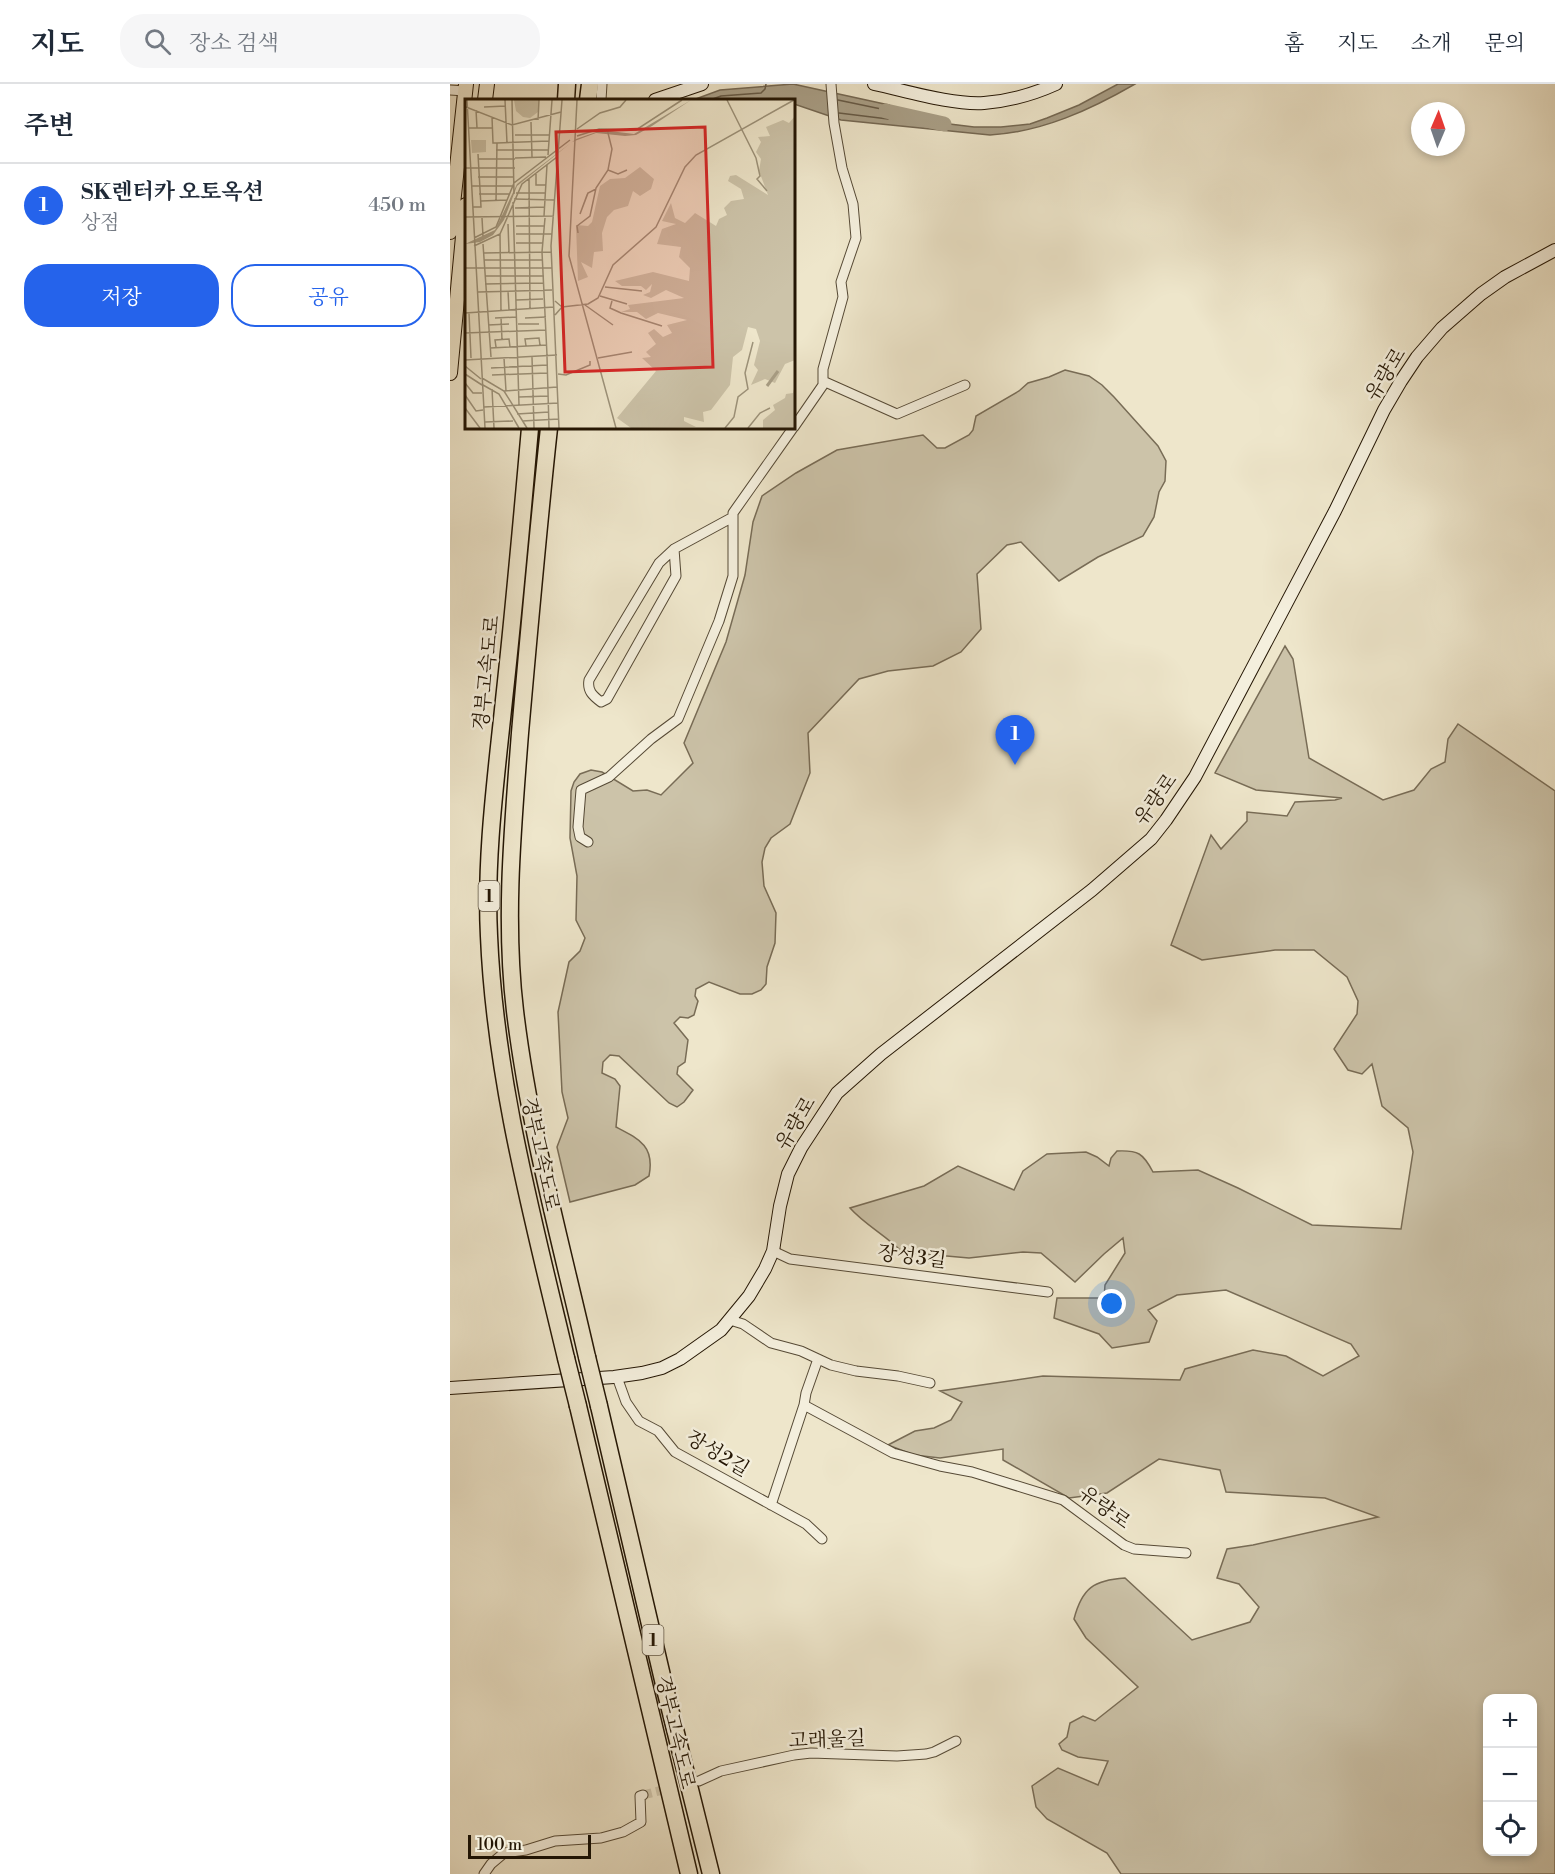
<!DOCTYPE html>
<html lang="ko">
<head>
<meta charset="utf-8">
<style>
  :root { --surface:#fff; --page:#f6f6f7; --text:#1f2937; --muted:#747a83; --line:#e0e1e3; --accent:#2563eb }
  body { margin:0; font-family:"Libre Bodoni","Noto Serif KR",serif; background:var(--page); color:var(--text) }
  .controls { position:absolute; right:18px; bottom:18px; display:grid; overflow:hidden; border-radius:12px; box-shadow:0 3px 9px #0003 }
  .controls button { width:54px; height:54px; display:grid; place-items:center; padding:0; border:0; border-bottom:2px solid var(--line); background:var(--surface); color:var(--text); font:30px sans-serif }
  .compass { position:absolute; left:961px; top:18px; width:54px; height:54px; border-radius:50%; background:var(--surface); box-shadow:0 3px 9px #0003; rotate:2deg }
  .scale { position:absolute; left:18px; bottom:15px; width:123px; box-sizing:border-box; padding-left:6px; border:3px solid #241604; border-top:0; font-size:16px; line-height:21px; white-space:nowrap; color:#241604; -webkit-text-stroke:4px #f4efdd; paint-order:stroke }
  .you { position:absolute; left:662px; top:1220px; width:21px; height:21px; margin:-15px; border:4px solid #fff; border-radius:50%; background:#1a73e8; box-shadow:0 0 0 9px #1a73e833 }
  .badge { display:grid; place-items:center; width:39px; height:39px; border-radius:50%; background:var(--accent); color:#fff; font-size:20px; font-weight:700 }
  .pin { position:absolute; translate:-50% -50px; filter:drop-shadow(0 2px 3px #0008) }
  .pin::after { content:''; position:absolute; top:32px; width:21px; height:18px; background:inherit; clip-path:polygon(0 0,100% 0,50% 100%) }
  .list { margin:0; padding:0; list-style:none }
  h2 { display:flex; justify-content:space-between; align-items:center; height:78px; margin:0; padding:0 24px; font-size:26px }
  h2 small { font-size:20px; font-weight:400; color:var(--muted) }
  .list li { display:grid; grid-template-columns:39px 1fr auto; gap:18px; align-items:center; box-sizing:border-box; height:84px; padding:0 24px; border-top:2px solid var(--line) }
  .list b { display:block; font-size:22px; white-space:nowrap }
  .list p { margin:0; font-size:20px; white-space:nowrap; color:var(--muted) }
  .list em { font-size:20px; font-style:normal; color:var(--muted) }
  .actions { display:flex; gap:12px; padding:18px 24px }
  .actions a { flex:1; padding:14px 0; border:2px solid var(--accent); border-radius:24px; text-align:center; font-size:21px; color:var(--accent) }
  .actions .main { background:var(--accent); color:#fff }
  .icon { flex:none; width:33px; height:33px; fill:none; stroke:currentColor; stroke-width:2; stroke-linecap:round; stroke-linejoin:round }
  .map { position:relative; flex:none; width:1105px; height:1790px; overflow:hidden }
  header { display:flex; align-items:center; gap:36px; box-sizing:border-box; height:84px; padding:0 30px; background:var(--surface); border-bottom:2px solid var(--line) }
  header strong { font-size:28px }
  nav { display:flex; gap:33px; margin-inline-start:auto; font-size:21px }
  .search { width:420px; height:54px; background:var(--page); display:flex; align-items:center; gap:15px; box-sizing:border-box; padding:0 21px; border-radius:24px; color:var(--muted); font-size:22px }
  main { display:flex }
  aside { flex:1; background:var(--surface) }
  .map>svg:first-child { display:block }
  .green { fill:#ccc3a9; stroke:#786c56; stroke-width:1.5; fill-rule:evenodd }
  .water { fill:#a99f87; stroke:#746853; stroke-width:1.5 }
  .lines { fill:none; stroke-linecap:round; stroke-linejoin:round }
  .shore { stroke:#665a46; stroke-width:1.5 }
  .river { stroke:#a99f87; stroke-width:15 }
  .street-tunnel { stroke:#d0c7ad; stroke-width:9; stroke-dasharray:9 4.5; stroke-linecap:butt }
  .street-casing { stroke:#564a36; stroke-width:11 }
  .secondary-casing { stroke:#241604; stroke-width:14 }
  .primary-casing { stroke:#241604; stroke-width:16 }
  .highway-casing { stroke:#241604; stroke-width:19 }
  .street { stroke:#f4efdd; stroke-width:9 }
  .secondary { stroke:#f4efdd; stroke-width:12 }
  .primary { stroke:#eee6cb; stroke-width:14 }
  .highway { stroke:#eee6cb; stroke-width:16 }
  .highway-bridge-casing { stroke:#241604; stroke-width:19; stroke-linecap:butt }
  .highway-bridge { stroke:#eee6cb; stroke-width:16 }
  .labels { text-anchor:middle; stroke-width:5; stroke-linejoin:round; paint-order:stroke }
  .shield { fill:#f4efdd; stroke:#625745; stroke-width:1.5 }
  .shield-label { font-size:18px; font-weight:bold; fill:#241604 }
  .street-label { font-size:20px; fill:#241604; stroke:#f4efdd }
  .inset-river { fill:none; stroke:#a99f87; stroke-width:3 }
  .inset-road { fill:none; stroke:#9d937b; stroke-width:1.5 }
  .view { fill:#d62828; fill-opacity:0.15; stroke:#d62828; stroke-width:3 }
  .inset-edge { fill:none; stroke:#241604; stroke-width:3 }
</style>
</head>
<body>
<header>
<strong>지도</strong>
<div class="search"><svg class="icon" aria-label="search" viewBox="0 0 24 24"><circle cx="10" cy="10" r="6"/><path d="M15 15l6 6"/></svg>장소 검색</div>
<nav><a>홈</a><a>지도</a><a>소개</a><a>문의</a></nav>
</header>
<main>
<aside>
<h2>주변<small></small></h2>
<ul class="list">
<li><span class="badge">1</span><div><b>SK렌터카 오토옥션</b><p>상점</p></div><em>450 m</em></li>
</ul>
<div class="actions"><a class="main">저장</a><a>공유</a></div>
</aside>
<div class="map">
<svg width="1105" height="1790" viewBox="0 0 1105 1790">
  <rect width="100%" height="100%" fill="#eee6cb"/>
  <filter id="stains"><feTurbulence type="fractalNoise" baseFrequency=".00333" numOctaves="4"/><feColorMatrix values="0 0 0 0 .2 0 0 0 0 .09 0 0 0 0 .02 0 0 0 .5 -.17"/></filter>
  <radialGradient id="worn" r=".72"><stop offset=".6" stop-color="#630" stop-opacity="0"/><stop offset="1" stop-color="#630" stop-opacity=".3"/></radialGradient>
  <path class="green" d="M615,286L639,292L652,301L664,313L708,362L716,377L715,397L709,408L704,433L693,452L648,473L609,497L571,458L557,461L527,490L531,545L511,568L483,582L438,587L409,595L358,649L360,689L340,740L321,754L315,764L312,778L314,802L326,829L325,859L317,883L316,900L311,906L302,910H290L259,898L246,905L245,912L248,917L244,931L238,934L230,933L224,939L238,956L235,978L228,983L227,990L243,1006L234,1018L227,1023L219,1019L169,972L160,971L153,978L152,989L165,995L170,1002L166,1043C189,1055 205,1062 199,1092L185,1101L120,1118L107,1063L118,1034L112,1008L108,928L119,878L130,867L135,854L126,836L127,792L120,754L121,707L124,698L130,690L141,686L152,688L183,707L197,706L211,711L243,679L234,659L276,558L295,491L303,438L312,412L346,389L387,366L473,351L487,364H495L519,351L523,346L526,332L569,307L578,299L599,293Z
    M835,562L843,575L859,674L933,716L964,706L981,685L995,678L998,655L1008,640L1105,707V1790H671L657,1769L597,1735L586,1723L582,1702L608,1684L648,1701L658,1677L628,1673L612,1666L609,1660L617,1653L620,1639L633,1632L645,1637L688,1603L636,1554L624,1535C632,1504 644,1496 675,1494L742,1556L800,1538L809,1523L789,1500L767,1494L777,1465L803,1461L928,1433L875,1414L776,1408L770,1386L709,1375L657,1409L619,1414L553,1376V1365L490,1374L464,1371L438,1361L465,1347L484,1344L501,1336L512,1318L490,1307L593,1292L730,1296L735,1285L803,1266L836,1272L873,1292L909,1272L901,1260L776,1206L727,1211L698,1226L707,1237L699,1258L662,1264L649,1250L604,1234L607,1214H654L655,1201L675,1169L673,1154L654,1170L625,1198L591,1169L573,1168L519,1174L452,1168C437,1152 415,1141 400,1124L474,1102L508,1082L564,1106L573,1087L597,1070L636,1068L647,1073L659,1082L661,1074L667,1067C688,1066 693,1069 703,1088L748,1086L788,1104L862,1141L951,1145L963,1068L958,1044L932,1022L922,980L912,990L898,986L884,965L907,930L908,917L897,893L864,866H825L752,876L721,861L761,751L771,765L797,737V728L837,732L845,718L885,716L892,714L806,706L765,689ZM1038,1614H1082V1768H1038Z"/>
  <path class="water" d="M343,0L439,21L459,35L524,43H551L580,40L597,34L629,21L668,0H685C640,26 592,48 540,51L391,36L344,20V16H243L270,6Z"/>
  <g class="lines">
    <path class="shore" d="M260,16L271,12L311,9L315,5L316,0
      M388,16L436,26L442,32L438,35L389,29"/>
    <path class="river" d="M436,27L494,40"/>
    <path class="street-tunnel" d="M193,1711L241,1699"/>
    <g class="street-casing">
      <path id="street" d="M0,6L15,7
        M151,16L152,0
        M373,297L447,330L515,301
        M344,343L373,301V285L393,213L391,198L406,154L403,120L392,84L384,39L381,0
        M224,465L226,492L157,615L151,618C143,612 137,607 139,596L209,479L224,465L283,433
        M138,758L130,753L128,743L131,706L159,693L201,655L228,635L269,537L283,492V429L343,344
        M323,1167L340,1175L598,1208
        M280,1236L293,1240L321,1259L351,1267L381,1281L406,1287L448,1292L480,1299
        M368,1275L356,1309L354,1321L443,1369L490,1382L522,1388L613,1416L674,1461L684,1465L736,1469
        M167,1293L176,1318L189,1337L208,1347L225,1368L356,1440L372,1455
        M321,1421L354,1321
        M249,1697L271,1687L344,1671L361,1669L447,1672L476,1670L484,1668L506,1657
        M34,1790L41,1780L54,1769L76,1766L105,1757L151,1754L173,1748L191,1738L190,1712L193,1711"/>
    </g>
    <g class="secondary-casing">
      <path id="secondary" d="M424,0C457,7 502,21 534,19C558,17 584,10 606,0
        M205,16L252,0
        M0,1304L164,1293L192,1289L212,1284L230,1275L271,1246L299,1212L315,1185L323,1167L330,1122L338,1090L351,1064L387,1009L431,970L642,806L701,755L716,736L745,693L885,427L934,326L951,297L967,273L992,244L1031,210L1055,193L1105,166"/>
    </g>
    <g class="primary-casing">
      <path id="primary" d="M35,16L37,0
        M0,148L16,0
        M0,289L16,121"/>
    </g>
    <g class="highway-casing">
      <path id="highway" d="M116,16L117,0
        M138,16L140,0
        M80,344C72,435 64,525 54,616C46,694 35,774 39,852C45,995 83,1135 116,1274
        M99,344C88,445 79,547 70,649C63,741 54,835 65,927C79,1044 111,1159 137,1273
        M128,1322L239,1790
        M149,1322L216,1609L261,1790"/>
    </g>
    <use href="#street" class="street"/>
    <use href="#secondary" class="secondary"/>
    <use href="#primary" class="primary"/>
    <use href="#highway" class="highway"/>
    <g class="highway-bridge-casing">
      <path id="highway-bridge" d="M137,1273L149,1322
        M116,1274L128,1322"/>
    </g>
    <use href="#highway-bridge" class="highway-bridge"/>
  </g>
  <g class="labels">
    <g class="shield">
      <rect x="28.5" y="797" width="21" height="30" rx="4.5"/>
      <rect x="192.5" y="1541" width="21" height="30" rx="4.5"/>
    </g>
    <g class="shield-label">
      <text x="39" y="818">1</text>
      <text x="203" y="1562">1</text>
    </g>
    <g class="street-label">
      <text transform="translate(935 290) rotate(-58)" y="7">유량로</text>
      <text transform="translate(36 589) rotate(-84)" y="7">경부고속도로</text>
      <text transform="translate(705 715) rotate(-54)" y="7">유량로</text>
      <text transform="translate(345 1039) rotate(-59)" y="7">유량로</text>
      <text transform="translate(91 1070) rotate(78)" y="7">경부고속도로</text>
      <text transform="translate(462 1172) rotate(7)" y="7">장성3길</text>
      <text transform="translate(268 1369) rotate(31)" y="7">장성2길</text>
      <text transform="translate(655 1423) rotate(36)" y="7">유량로</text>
      <text transform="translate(226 1648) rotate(77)" y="7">경부고속도로</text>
      <text transform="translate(377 1655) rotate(-2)" y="7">고래울길</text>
    </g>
  </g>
  <g transform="translate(15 15)">
    <rect width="330" height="330" fill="#eee6cb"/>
    <path d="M49,1H74L73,13L65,19L58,18L51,12ZM330,17V261L320,265L310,284L300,280L286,286L293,271L289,266L295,242L291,230L283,228L277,251L268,258L265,286L246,311L238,313L239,323L219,318V322L231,328L166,329L152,319L191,272L177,259L186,258L181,253L191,245L183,234L189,230L198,238L207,234L202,226L222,221L193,214L181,220L172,213H156L165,210L163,206L219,199L201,191L186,199L178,196L185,193L187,185L181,191L176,187H157L150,182L188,173L224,182L225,169L214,158L216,148L192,145L197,130L211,125L197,122L206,104L210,119L220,124L230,114L251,127L254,120L262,116L259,109L266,102L279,100L276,90L263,82L265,77L271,76L303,96L294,72L296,60L291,53L296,43L293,38L305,37L301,28L318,21L324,24ZM6,41H21V53L7,54ZM175,68L189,80L186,90L175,97L168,92L163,107L149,111L142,118L137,134L138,152L129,153L127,169L116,163L123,178L113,182L111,126L123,127L127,123L135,87L145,80L160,79ZM330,286V329H298V321L310,311L308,306L320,299L321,295L328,294Z" fill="#ccc3a9"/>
    <path d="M226,1L187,27L171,36L160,37L131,34L107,43L52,87L39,121L28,136L15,143L0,145L30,131L52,85L111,40L137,31L169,35Z" fill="#a99f87"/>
    <path class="inset-river" d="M302,287L313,272"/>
    <path class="inset-road" d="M2,1L20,329M40,1L42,44M47,1L49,95M112,1L104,157L151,329M262,1L291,59L295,77L292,80L302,92M1,8L47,26L96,13M19,8L41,7M11,11L12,29M27,18L28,44H32L31,102M73,21L74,1M66,23L67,58M3,29H27M112,30L135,14L155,8L161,1M50,36H84M112,37L134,30L171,31L217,1M32,44L84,42M31,51H83M83,56L87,1M50,59L81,58M13,60H50M0,69H50M143,71L153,75L162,71M71,75V86H81M13,78H49M64,80L65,210M6,87H48M51,94H80M123,94L115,115L122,96L123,94L131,90M14,95H44M49,100L90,101M16,102L42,101M48,103L54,306M8,108H16L13,55M50,109L79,108M79,117L82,66M0,118L89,117M17,119L18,137M80,119L77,153L82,256M43,125L44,153M51,127H80M113,134L112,127L125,117L131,89L143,71L147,50L142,30M35,135L36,212M51,135H87M9,139L31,128L49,84L105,41M51,144H78M18,145L26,258M9,147L35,135L57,85L92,58M19,154L86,153M19,161H77M0,169H87M20,177H79M20,185L79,184M140,188L177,192M43,192L44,211M13,193L87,191M135,197L162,205M51,201L78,200M90,202L97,208L90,216M147,202L145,209L156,214L197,227M120,206L148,226M97,208L123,205L133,199L148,166L191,128L220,68L231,56L329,1M0,214L89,208M4,214L6,259M36,218L37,241M30,219L52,218M60,219L81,218M53,225H74M23,226L44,225M0,234L81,231M61,247L60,240L74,239L75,246M31,248L30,241L44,240L45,248M25,249L82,246M82,257L84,329M67,258L69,329M39,259L41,292M133,259L167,253M0,261L92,256M0,267L16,280M26,269L82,266M0,275L17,286M93,275L101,276L125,266V262M27,276L82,274M17,279L39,292L62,329M0,284L8,294H17M18,286L34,295L54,329M27,290L29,329M39,292L92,288M0,296L11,312L18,311M54,298L83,297M19,308L93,304M0,309L15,329M52,315L84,313M57,322L94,320M20,323L48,322M94,329L86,147L97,1M260,329L269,318L273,298L283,290L280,274L288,243M283,329L295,314L305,309"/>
    <path class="view" d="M240,28L248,268L100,273L91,33Z"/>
    <rect width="330" height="330" class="inset-edge"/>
  </g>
  <rect width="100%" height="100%" filter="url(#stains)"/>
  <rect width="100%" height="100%" fill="url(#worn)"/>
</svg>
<div class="controls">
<button>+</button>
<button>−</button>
<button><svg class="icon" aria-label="locate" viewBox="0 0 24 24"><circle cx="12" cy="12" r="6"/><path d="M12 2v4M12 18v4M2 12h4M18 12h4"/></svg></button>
</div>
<svg class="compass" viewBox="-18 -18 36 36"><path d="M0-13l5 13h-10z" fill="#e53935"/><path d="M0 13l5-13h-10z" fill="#747a83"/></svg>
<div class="scale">100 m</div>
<div class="you"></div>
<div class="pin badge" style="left:565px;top:681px">1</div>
</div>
</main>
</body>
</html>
